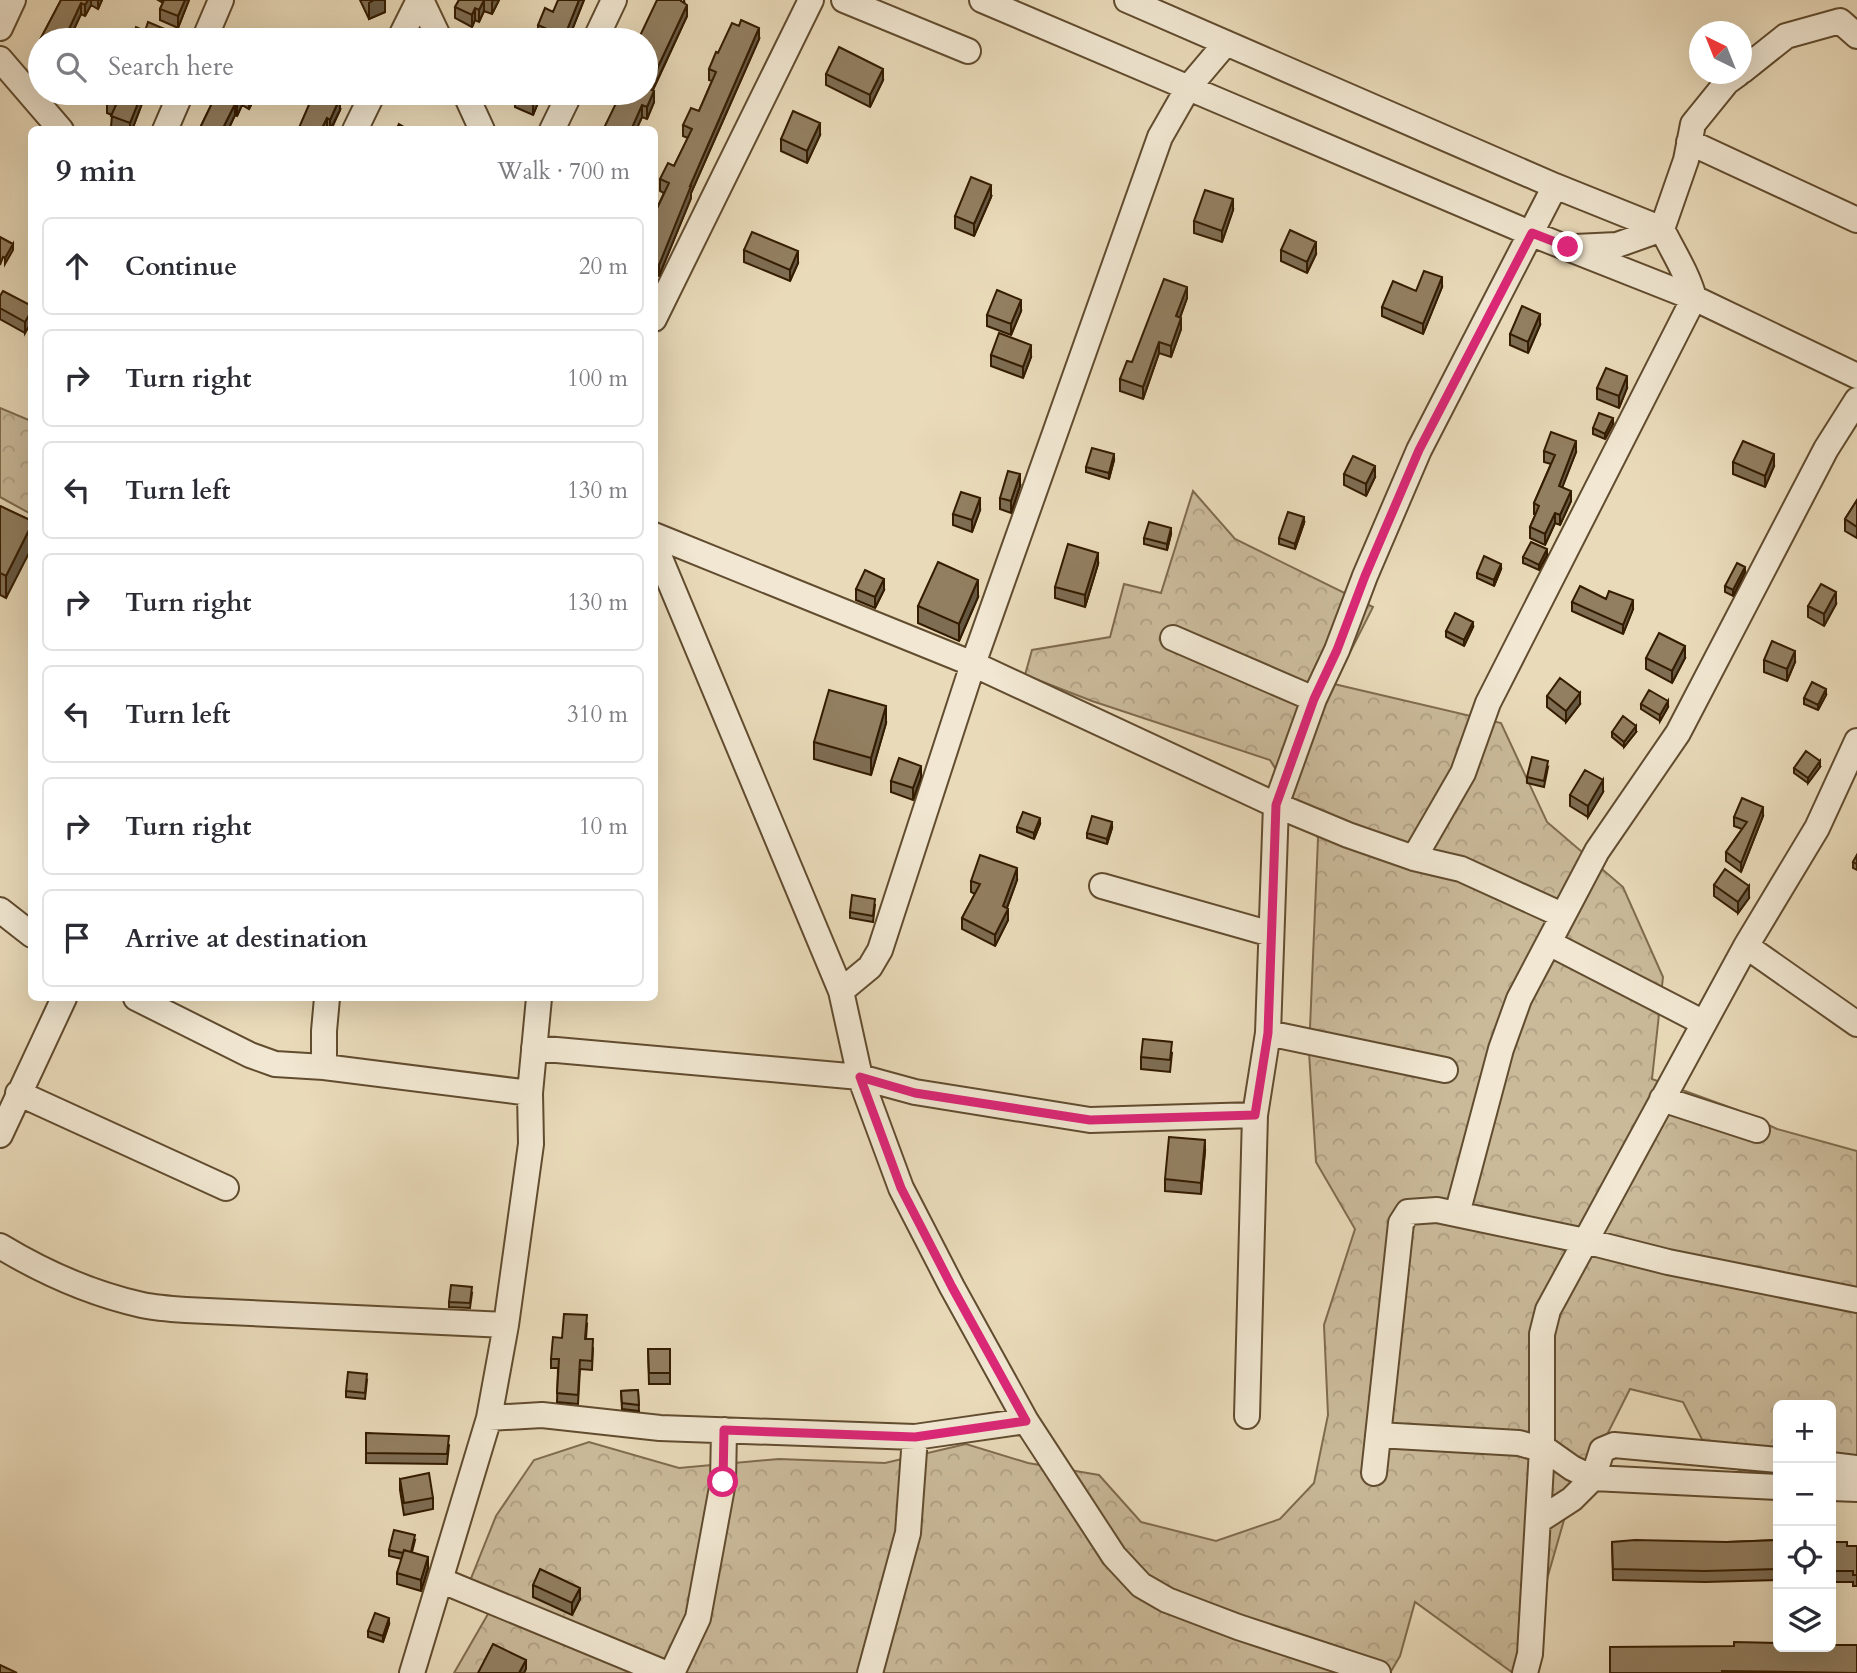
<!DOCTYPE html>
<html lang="en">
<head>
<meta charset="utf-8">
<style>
  :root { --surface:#fff; --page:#f2f2f3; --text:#2b2b33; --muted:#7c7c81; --line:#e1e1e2 }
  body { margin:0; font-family:Cardo,serif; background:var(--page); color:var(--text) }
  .controls { position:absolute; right:21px; bottom:21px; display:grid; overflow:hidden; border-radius:10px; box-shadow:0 7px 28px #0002 }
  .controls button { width:63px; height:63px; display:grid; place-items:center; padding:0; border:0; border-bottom:2px solid var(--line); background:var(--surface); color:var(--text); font:35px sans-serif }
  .compass { position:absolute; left:1689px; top:21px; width:63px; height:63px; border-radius:50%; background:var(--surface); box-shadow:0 7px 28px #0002; rotate:317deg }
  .stop { position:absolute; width:21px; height:21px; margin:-16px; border:5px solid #db2777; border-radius:50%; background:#fff }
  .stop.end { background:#db2777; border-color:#fff; box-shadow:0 2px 7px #0008 }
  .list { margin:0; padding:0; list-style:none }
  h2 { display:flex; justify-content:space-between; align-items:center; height:91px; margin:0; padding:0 28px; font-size:30px }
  h2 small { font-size:23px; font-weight:400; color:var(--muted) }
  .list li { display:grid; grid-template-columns:46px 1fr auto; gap:21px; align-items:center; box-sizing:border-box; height:98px; margin:0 14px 14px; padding:0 14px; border:2px solid var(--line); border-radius:10px }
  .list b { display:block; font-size:26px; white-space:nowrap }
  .list em { font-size:23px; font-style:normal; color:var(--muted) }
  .icon { flex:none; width:38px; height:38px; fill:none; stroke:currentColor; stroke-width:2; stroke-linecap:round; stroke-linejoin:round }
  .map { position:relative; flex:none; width:1857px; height:1673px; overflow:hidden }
  .search { position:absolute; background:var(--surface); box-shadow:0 7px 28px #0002; left:28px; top:28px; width:630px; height:77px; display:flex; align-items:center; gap:18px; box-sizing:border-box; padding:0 24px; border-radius:38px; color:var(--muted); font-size:26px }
  .panel { position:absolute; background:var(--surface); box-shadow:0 7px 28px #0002; left:28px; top:126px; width:630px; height:875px; border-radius:10px }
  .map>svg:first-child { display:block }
  .forest { fill:url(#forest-crowns); stroke:#7f6b4e; stroke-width:2 }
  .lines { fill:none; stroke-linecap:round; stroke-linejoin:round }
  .minor-casing { stroke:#614c2f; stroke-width:28 }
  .minor { stroke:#f1e7d2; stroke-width:24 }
  .wall { fill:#7e6d53; stroke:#341c01; stroke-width:2 }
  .shaded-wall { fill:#665944; stroke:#341c01; stroke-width:2 }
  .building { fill:#927f61; stroke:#341c01; stroke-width:2 }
  .route { stroke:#db2777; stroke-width:9 }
</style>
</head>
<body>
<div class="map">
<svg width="1857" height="1673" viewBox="0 0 1857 1673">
  <defs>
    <pattern id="forest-crowns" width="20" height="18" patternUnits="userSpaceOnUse" patternTransform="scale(1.75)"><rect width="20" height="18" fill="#caba9a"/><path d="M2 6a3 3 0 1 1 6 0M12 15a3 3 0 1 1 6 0" fill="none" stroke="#ae9f83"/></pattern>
  </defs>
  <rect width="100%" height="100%" fill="#e9dab9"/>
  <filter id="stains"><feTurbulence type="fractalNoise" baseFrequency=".00286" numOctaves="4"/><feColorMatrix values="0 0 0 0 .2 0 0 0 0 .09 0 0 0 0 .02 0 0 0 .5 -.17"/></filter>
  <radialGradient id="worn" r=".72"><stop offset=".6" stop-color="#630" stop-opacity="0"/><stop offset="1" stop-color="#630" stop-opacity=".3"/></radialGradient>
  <path class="forest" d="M0,408L31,421V514L0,497Z
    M1193,491L1235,539L1373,607L1334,684L1501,723L1547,822L1623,887L1663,977L1652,1079L1737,1110L1777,1129L1857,1151V1459L1831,1461V1405H1778V1469L1751,1478L1707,1449L1683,1402L1630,1389L1564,1520L1520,1673H1513L1415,1602L1400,1656L1390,1673H454L488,1614L470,1581L496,1516L534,1460L589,1442L679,1468L779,1459L885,1463L966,1444L1028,1463L1099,1475L1141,1522L1216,1541L1280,1519L1314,1483L1328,1415L1324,1325L1355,1229L1316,1162L1309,1052L1318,838L1270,760L1092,701L1025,675L1032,650L1110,637L1124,584L1161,593Z"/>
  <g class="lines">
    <g class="minor-casing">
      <path id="minor" d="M421,0L440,40
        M844,0L968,51
        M982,0L1532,234L1694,298L1857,376
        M1127,0L1555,186L1662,229
        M0,28L13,0
        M204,40L221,0
        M399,40L419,0
        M595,40L614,0
        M0,59L61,130
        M1742,71L1786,36L1840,21L1857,36
        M465,93L482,130
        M165,130L181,93
        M355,130L373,93
        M552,130L570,93
        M1689,142L1857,220
        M1575,247L1617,245L1662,229
        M654,319L811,0
        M654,535L973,664L1276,805L1348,835L1414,858L1461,869L1562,915
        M654,544L841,991L860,1077L901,1188L952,1287L1026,1421L1114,1556L1141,1585L1167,1600L1238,1627L1378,1673
        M1173,638L1314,699
        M1414,858L1463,773L1488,703L1694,298C1688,274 1673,252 1662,229L1686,160L1693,124L1727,82L1738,74
        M1102,886L1271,934
        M0,910L32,935
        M1549,943L1704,1023
        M1746,946L1857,1024
        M841,991L870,967L880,950L973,664L1160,137L1188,88L1226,43
        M136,998L250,1055L275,1064L324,1067
        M327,998L324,1031V1067L530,1093
        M1268,1033L1445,1070
        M534,1048L860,1077L915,1092L1090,1120L1255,1115
        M18,1093L226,1188
        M1662,1099L1757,1130
        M0,1135L64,998
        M1457,1214L1501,1049L1519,999L1597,851L1678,733L1826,449L1857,400
        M0,1246C43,1272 93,1294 142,1305C156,1308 171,1309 186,1310L506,1325
        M1247,1416L1255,1115L1268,1033L1276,805L1314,699L1337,650L1365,576L1419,450L1555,186
        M489,1418L542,1415L660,1428L915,1437L1026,1421
        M1378,1435L1519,1443L1548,1451L1572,1468L1593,1478L1778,1487
        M1831,1465L1857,1468
        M1374,1473L1401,1223L1408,1212L1437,1210L1585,1241L1668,1262L1857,1300
        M1831,1488L1857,1489
        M1538,1521L1572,1499L1593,1478L1602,1450L1614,1445L1778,1460
        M440,1580L665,1673
        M412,1673L489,1418L506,1325L531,1144L530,1093L539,998
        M672,1673L698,1618L723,1482L724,1430
        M870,1673L908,1533L915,1437
        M1525,1673L1530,1654L1542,1449V1334L1548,1310L1746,946L1817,828L1857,741"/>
    </g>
    <use href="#minor" class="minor"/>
  </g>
  <path class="wall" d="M61,0H102L98,9L91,5L85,16L81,14L72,33L76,40H40V70L32,67V55Z
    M158,0H189L178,28L160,20V9L163,3Z
    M360,0H385V12L369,19Z
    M459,0H499L492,14L484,11L479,22L475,20L472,27L455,18V7Z
    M584,0L568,40H542V38L538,37V25L553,12Z
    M684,0L687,16L653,90L654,102L647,119L642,117L636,130L646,93Z
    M759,39L691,193V198L659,276L654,274V215L664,193L660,191V179L674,166L688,138L683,136V125L699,111L712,81L709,80V69L718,53Z
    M826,74L883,80L870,107L826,85Z
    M111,93H146L132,130H118L111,127L112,115L107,113V101Z
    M217,93H257L249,109L242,105L237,116L235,115L228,130H199Z
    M510,93H542L533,115L515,107V95Z
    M340,110L331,130H298Z
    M820,135L807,163L781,151V139Z
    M991,197L974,236L955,228V216Z
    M1233,210L1222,242L1194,233V221Z
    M744,250L798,263L790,281L744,262Z
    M1281,250L1316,254L1307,273L1281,261Z
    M1442,287L1423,334L1382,316V307L1416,291Z
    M0,296L32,306L25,333L0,319Z
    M1187,298L1180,318L1181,329L1171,357L1159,353L1143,399L1120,391V379L1132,362Z
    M1021,311L1011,335L987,326V315Z
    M1540,325L1528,353L1510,345V334Z
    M991,355L1031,357L1023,378L991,366Z
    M1597,388H1627L1619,408L1597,399Z
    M1613,424L1605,439L1593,434V428Z
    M1544,451L1576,452L1562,487L1571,501L1560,525L1555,523L1545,545L1530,538V527L1536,514H1534V503L1551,464L1544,462Z
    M1114,460L1109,479L1086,472V467Z
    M1733,462L1774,466L1765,487L1733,474Z
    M1344,474L1375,477L1366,496L1344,485Z
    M1020,486L1011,513L1000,509V498Z
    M1857,500V538L1845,531V519Z
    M0,506L32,521L6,598L0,595Z
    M980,510L972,532L953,525V514Z
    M1304,523L1295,549L1279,544V538Z
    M1171,534L1167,550L1144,544V538Z
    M1547,555L1539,570L1523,563V557Z
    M1098,564L1085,607L1055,598V587Z
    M1501,569L1494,586L1477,578V573Z
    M1745,572L1733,596L1725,592V586Z
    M856,589L884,590L875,608L856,600Z
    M978,597L959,641L918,623V606Z
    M1606,599L1633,609L1623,634L1572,611V602Z
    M1836,604L1824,626L1808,617V606Z
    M1473,627L1464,646L1446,637V631Z
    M1646,658H1685L1672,683L1646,669Z
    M1764,660L1795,662L1787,681L1764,672Z
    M1826,695L1818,710L1804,704V698Z
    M1547,696L1580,704L1566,722L1547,707Z
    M1641,704L1668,707L1660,721L1641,709Z
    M886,723L871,775L814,759V742Z
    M1612,732H1636L1624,747L1612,737Z
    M1548,767L1544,787L1527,783V777Z
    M1820,767L1808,783L1794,773V768Z
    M921,777L913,800L891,792V781Z
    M1603,792L1588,817L1570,806V795Z
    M1763,816L1741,872L1726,861V852L1742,829L1734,826V817Z
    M1040,824L1034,839L1017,832V827Z
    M1112,828L1107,844L1087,838V833Z
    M1857,855V870L1853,868V862Z
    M1017,880L1007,908L1008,920L995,946L962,929V918L975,894L971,892V881Z
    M1714,885L1749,898L1738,913L1714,896Z
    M875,905L873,922L850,918V912Z
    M1172,1053L1170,1072L1141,1069V1057Z
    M1205,1151L1201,1194L1165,1191V1179Z
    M472,1293L470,1308L449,1307V1302Z
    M587,1324L586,1339L593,1348L592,1370L580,1369L578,1404L557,1402L558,1368H551V1359L562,1338Z
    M648,1349H670V1384H649Z
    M367,1380L365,1399L346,1397V1391Z
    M638,1390L639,1411L622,1409L621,1391Z
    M366,1433L449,1445L447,1464L366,1463Z
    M400,1479L433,1498V1509L404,1515L400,1490Z
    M415,1540L412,1552L428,1568L421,1591L397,1584V1573L402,1559L389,1556V1550Z
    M1778,1540V1580L1705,1582L1613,1580L1612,1542H1727Z
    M1831,1542L1847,1546H1857V1586H1853V1582H1831Z
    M533,1585L580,1599L572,1615L533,1597Z
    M389,1624L383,1642L368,1637V1631Z
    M1778,1647L1857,1673H1610Z"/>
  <path class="shaded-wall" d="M88,0H91V5L85,16V5Z
    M98,0H102L98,9Z
    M185,0H189L178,28V16Z
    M374,0H385V12L369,19V3Z
    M484,0V11L479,22V10Z
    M493,0H499L492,14V3Z
    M579,0H584L568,40H563Z
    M81,3V14L69,40L68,31Z
    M687,5V16L648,100V88Z
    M475,8V20L472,27V15Z
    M759,28V39L691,193V198L659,276V265L690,186Z
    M167,30V40H163Z
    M883,69V80L870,107V95Z
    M654,91V102L647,119V107Z
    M142,93H146L132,130H130V123Z
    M251,93H257L249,109V97Z
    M538,93H542L533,115V104Z
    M242,94V105L237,116V104Z
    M340,98V110L330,130V120Z
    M235,104V115L228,130H222Z
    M642,105V117L636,130H631Z
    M327,118V129L321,130Z
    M820,123V135L807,163V151Z
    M991,185V197L974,236V224Z
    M1233,199V210L1222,242V231Z
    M1316,242V254L1307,273V262Z
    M13,244V250L5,264V258Z
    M798,251V263L790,281V270Z
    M1442,277V287L1423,334V324Z
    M1187,287V298L1176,328V316Z
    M1021,300V311L1011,335V324Z
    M32,310V321L25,333V322Z
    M1540,314V325L1528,353V342Z
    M1181,318V329L1171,357V346Z
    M1159,342V353L1143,399V387Z
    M1031,345V357L1023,378V367Z
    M1627,376V388L1619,408V396Z
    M1613,418V424L1605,439V434Z
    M1576,441V452L1559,496V486Z
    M1114,454V460L1109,479V473Z
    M1774,454V466L1765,487V476Z
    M1375,466V477L1366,496V484Z
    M1020,474V486L1011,513V501Z
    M1571,491V501L1560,525V515Z
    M980,498V510L972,532V520Z
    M1555,513V523L1545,545V534Z
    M1304,517V523L1295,549V544Z
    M32,524V547L6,598V576Z
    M1171,528V534L1167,550V544Z
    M1547,549V555L1539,570V565Z
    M1098,553V564L1085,607V595Z
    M1501,564V569L1494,586V580Z
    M1745,567V572L1733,596V590Z
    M884,579V590L875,608V597Z
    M978,580V597L959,641V624Z
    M1836,592V604L1824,626V614Z
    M1633,600V609L1623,634V625Z
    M1473,622V627L1464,646V640Z
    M1685,646V658L1672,683V671Z
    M1795,651V662L1787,681V669Z
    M1826,689V695L1818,710V705Z
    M1580,693V704L1566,722V711Z
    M1668,701V707L1660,721V715Z
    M886,706V723L871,775V758Z
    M1636,726V732L1624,747V742Z
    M1820,761V767L1808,783V778Z
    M921,766V777L913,800V788Z
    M1603,780V792L1588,817V806Z
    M1763,807V816L1741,872V863Z
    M1040,818V824L1034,839V833Z
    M1112,822V828L1107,844V839Z
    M1017,868V880L1003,918V906Z
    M1749,886V898L1738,913V902Z
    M1008,909V920L995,946V935Z
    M1205,1140V1151L1201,1194V1183Z
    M428,1557V1568L421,1591V1580Z
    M580,1588V1599L572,1615V1603Z
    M389,1618V1624L383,1642V1636Z
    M526,1660V1669L524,1673H519Z"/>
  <path class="building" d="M61,0H88L85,5L81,3L68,31L76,35L74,40H40V59L32,55Z
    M164,0H185L178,16L160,9Z
    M459,0H484L479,10L475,8L472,15L455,7Z
    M558,0H579L563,40H542L547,29L538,25L545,8L553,12Z
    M657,0H681V1L687,5L648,88L654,91L647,107L642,105L631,130H603L621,93H646V40H638Z
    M741,20L759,28L690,186H691L659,265L654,263V215L669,183L660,179L668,163L674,166L692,129L683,125L691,108L699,111L716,72L709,69L716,52L718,53L732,23L739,26Z
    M148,22L167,30L163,40H131L136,27L145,31Z
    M839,47L883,69L870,95L826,74Z
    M111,93H142L130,123L111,116L116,105L107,101Z
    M217,93H251L249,97L242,94L237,104H235L222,130H199Z
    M314,93H328L340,98L330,120L327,118L321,130H298Z
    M516,93H538L533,104L515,96Z
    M793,111L820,123L807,151L781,139Z
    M399,124L409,130H396Z
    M971,177L991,185L974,224L955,216Z
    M1205,190L1233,199L1222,231L1194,221Z
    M1290,230L1316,242L1307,262L1281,250Z
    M752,232L798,251L790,270L744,250Z
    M0,237L13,244L5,258L3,257L0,265Z
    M1424,271L1442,277L1423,324L1382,307L1393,281L1416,291Z
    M1164,279L1187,287L1176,316L1181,318L1171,346L1159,342L1143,387L1120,379L1127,361L1132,362Z
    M997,290L1021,300L1011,324L987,315Z
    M3,291L32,306V310L25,322L0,308V296Z
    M1522,306L1540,314L1528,342L1510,334Z
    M999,333L1031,345L1023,367L991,355Z
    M1606,368L1627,376L1619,396L1597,388Z
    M1599,413L1613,418L1605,434L1593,428Z
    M1551,432L1576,441L1559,486L1571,491L1560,515L1555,513L1545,534L1530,527L1539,506L1534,503L1555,455L1544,451Z
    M1743,441L1774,454L1765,476L1733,462Z
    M1092,448L1114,454L1109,473L1086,467Z
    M1353,456L1375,466L1366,484L1344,474Z
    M1008,471L1020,474L1011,501L1000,498Z
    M961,492L980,498L972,520L953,514Z
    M1857,500V527L1845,519Z
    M0,506L32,521V524L6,576L0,573Z
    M1288,512L1304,517L1295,544L1279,538Z
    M1149,522L1171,528L1167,544L1144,538Z
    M1531,542L1547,549L1539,565L1523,557Z
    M1068,544L1098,553L1085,595L1055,587Z
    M1484,556L1501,564L1494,580L1477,573Z
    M938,562L978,580L959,624L918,606Z
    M1737,563L1745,567L1733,590L1725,586Z
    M865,570L884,579L875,597L856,589Z
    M1821,584L1836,592L1824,614L1808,606Z
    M1580,586L1606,599L1609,591L1633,600L1623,625L1572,602Z
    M1455,613L1473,622L1464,640L1446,631Z
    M1659,633L1685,646L1672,671L1646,658Z
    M1772,641L1795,651L1787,669L1764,660Z
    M1560,678L1580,693L1566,711L1547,696Z
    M1812,682L1826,689L1818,705L1804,698Z
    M829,690L886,706L871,758L814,742Z
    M1649,690L1668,701L1660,715L1641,704Z
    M1623,716L1636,726L1624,742L1612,732Z
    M1806,751L1820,761L1808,778L1794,768Z
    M1532,757L1548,761L1544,781L1527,777Z
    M899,758L921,766L913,788L891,781Z
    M1585,770L1603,780L1588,806L1570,795Z
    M1742,798L1763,807L1741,863L1726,852L1747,822L1734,817Z
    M1023,812L1040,818L1034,833L1017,827Z
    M1092,816L1112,822L1107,839L1087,833Z
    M980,855L1017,868L1003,906L1008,909L995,935L962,918L980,884L971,881Z
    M1857,855V864L1853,862Z
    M1725,869L1749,886L1738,902L1714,885Z
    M852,895L875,899L873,916L850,912Z
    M1143,1039L1172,1042L1170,1060L1141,1057Z
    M1169,1137L1205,1140L1201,1183L1165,1179Z
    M451,1285L472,1287L470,1303L449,1302Z
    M564,1314L587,1315L585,1339H593L592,1361L580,1360L578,1395L557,1393L559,1359H551L553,1337L562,1338Z
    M648,1349H670V1373H649Z
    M348,1372L367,1374L365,1393L346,1391Z
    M638,1390L639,1405L622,1403L621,1391Z
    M366,1433L449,1436L447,1454L366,1453Z
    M429,1473L433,1498L404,1503L400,1479Z
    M394,1530L415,1535L411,1552L404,1550L403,1553L389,1550Z
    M1635,1540L1727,1542L1778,1540V1569L1705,1571L1613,1569L1612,1542Z
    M1831,1542H1847V1546H1857V1575H1853V1571H1831Z
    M404,1550L428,1557L421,1580L397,1573Z
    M540,1569L580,1588L572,1603L533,1585Z
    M375,1613L389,1618L383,1636L368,1631Z
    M1734,1642L1778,1643V1647H1831V1645H1857V1673L1722,1671V1673H1610V1647L1734,1646Z
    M493,1644L526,1660L519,1673H478Z
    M0,1665L17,1673H0Z"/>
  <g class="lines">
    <path class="route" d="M723,1482L724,1430L915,1437L1026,1421L952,1287L901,1188L860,1077L915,1093L1090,1120L1255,1115L1268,1033L1276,805L1314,699L1337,650L1365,576L1419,450L1532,233L1568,247"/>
  </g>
  <rect width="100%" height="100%" filter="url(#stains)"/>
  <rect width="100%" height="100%" fill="url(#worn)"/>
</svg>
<div class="controls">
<button>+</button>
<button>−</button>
<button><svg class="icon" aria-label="locate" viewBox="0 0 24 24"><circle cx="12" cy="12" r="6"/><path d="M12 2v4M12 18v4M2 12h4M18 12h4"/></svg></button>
<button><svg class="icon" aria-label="layers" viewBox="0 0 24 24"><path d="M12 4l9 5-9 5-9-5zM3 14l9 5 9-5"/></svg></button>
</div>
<svg class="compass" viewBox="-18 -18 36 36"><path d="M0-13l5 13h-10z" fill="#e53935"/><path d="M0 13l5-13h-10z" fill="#7c7c81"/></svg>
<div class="stop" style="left:723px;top:1482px"></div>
<div class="stop end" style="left:1568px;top:247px"></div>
<div class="search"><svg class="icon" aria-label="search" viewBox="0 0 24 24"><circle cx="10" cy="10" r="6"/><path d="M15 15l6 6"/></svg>Search here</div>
<section class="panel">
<h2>9 min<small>Walk · 700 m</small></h2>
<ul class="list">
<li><svg class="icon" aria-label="ahead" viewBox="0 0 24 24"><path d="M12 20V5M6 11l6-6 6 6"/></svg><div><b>Continue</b></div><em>20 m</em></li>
<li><svg class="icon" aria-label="right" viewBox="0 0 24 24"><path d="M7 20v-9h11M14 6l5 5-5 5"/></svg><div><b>Turn right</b></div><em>100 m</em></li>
<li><svg class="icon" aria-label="left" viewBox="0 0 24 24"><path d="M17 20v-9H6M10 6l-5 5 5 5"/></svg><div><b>Turn left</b></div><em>130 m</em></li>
<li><svg class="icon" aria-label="right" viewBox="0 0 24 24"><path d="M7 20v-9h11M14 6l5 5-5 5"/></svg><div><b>Turn right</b></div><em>130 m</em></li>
<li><svg class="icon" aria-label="left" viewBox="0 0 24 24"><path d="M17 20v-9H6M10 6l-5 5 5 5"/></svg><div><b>Turn left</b></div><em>310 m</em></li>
<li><svg class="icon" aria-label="right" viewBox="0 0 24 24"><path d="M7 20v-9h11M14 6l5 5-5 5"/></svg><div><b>Turn right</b></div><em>10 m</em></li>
<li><svg class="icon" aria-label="arrive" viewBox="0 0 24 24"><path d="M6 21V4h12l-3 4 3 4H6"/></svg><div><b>Arrive at destination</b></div></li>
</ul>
</section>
</div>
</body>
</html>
